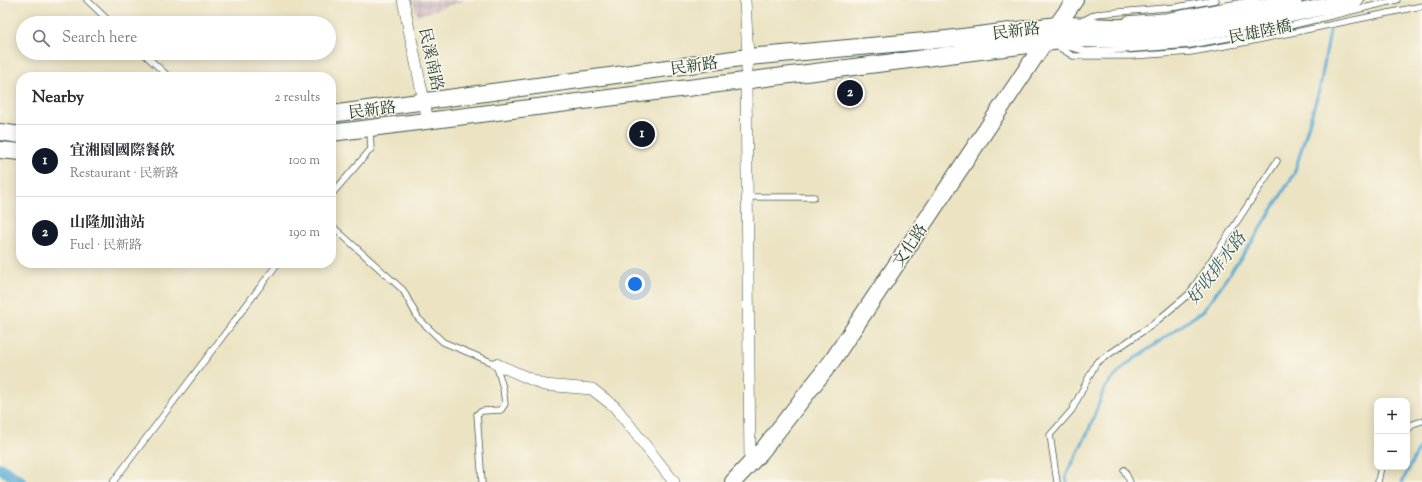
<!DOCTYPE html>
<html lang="en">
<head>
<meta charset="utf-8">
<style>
  :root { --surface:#fff; --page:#f2f2f3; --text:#2b2b33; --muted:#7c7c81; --line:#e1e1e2; --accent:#111827 }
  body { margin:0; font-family:"Sorts Mill Goudy","Noto Serif TC",serif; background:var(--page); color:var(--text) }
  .controls { position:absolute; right:12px; bottom:12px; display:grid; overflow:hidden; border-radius:8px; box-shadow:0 2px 10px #0003 }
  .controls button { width:36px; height:36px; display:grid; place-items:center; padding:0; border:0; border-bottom:1px solid var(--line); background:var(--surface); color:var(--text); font:20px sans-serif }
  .you { position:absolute; left:635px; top:284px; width:14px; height:14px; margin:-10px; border:3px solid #fff; border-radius:50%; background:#1a73e8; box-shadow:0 0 0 6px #1a73e833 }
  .badge { display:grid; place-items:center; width:26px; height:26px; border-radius:50%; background:var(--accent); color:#fff; font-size:13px; font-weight:700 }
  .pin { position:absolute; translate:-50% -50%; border:2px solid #fff; box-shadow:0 1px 4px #0006 }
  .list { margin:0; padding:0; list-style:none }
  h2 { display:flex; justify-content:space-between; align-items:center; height:52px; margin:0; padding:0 16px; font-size:17px }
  h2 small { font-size:13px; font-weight:400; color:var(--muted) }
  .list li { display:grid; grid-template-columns:26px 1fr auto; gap:12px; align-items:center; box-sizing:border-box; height:72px; padding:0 16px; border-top:1px solid var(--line) }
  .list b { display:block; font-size:15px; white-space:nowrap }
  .list p { margin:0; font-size:13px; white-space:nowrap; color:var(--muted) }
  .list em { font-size:13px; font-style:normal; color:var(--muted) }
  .icon { flex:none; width:22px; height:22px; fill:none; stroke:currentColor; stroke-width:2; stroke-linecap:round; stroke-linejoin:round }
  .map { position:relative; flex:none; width:1422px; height:482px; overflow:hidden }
  .search { position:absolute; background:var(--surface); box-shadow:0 2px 10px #0003; left:16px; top:16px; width:320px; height:44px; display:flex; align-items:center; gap:10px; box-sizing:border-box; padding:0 14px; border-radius:22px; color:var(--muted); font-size:15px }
  .panel { position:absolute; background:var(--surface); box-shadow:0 2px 10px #0003; left:16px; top:72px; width:320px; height:196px; border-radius:16px }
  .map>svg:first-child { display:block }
  .industrial { fill:url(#industrial-grid) }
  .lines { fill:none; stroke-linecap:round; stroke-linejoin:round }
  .stream { stroke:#58aad3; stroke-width:3 }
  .canal { stroke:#58aad3; stroke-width:11 }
  .lane-casing { stroke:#3e5649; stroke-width:7 }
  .street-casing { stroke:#3e5649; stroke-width:12 }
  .secondary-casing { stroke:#3e5649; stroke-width:18 }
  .lane { stroke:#fff; stroke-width:5.5 }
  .street { stroke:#fff; stroke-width:11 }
  .secondary { stroke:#fff; stroke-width:16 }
  .labels { text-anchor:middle; stroke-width:3; stroke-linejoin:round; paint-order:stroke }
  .street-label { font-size:16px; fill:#1f3d34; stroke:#fbf7ec }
  .water-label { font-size:17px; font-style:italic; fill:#305e64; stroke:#fbf7ec }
</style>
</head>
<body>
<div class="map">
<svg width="1422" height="482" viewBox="0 0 1422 482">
  <defs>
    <pattern id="industrial-grid" width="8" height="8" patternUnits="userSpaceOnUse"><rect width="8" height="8" fill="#d2bec3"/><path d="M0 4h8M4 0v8" fill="none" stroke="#aa9c9f"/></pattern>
  </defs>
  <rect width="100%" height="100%" fill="#fbf7ec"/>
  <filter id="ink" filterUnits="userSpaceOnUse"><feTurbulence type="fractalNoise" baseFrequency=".025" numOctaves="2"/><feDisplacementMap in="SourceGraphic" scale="8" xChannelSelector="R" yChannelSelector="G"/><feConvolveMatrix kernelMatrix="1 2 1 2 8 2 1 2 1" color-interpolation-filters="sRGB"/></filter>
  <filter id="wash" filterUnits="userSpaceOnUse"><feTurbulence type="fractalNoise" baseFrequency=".012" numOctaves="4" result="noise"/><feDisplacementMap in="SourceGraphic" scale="16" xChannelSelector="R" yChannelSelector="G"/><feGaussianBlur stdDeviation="0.9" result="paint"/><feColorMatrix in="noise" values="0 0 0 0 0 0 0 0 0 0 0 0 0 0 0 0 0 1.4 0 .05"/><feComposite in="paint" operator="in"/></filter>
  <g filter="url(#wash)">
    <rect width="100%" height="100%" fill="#ebe3c2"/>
    <path class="industrial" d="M413,0H466L417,16Z"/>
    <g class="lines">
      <path class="stream" d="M1067,482L1066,476L1088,432L1105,387L1127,364L1204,310L1254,239L1294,174L1320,87L1330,31
        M1402,482L1422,443"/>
      <path class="canal" d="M0,468L22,482"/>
    </g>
  </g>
  <g filter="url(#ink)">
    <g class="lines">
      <g class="lane-casing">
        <path id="lane" d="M87,0L111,23
          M1127,19L1166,16L1256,0
          M1082,21L1096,14L1177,7L1216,0
          M1055,45L1073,56H1132L1191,52L1247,42L1422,6
          M1065,46L1085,51L1121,50L1190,45L1273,30L1397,0
          M143,53L169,77
          M331,195L371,149L370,130
          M747,197H814
          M331,225L403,290L418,318L443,342L496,364L503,388L505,404L501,410L482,411L477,414L482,482
          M1407,431L1413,424L1422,421
          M1124,470L1130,482
          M113,482L278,263
          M1057,482L1050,435L1072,410L1096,363L1152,325L1189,294L1277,161
          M1378,482L1381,467"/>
      </g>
      <g class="street-casing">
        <path id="street" d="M403,0L428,121
          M745,0L748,57L746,81L750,464
          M496,364L544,385L592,389L615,407L674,482"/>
      </g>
      <g class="secondary-casing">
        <path id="secondary" d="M331,114L748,57L947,39L1057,25C1080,24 1102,28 1124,27C1182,26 1238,13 1294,0
          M0,132L21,135
          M331,133L1044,43L1080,39L1120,40L1182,36L1245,24L1355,0
          M0,150L21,152
          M733,482L761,452L832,361L1044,43L1075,0"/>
      </g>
      <use href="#lane" class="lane"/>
      <use href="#street" class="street"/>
      <use href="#secondary" class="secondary"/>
    </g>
  </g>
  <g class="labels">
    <g class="street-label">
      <text transform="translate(1016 30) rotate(-7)" y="6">民新路</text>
      <text transform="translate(1260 31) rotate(-11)" y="6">民雄陸橋</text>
      <text transform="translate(432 59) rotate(78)" y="6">民溪南路</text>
      <text transform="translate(694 65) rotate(-8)" y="6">民新路</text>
      <text transform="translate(372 109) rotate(-7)" y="6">民新路</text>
      <text transform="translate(909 245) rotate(-56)" y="6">文化路</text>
    </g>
    <g class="water-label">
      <text transform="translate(1216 268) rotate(-53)" y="6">好收排水路</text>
    </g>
  </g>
</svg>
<div class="controls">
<button>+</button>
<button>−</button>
</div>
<div class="you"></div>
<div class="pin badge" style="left:642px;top:134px">1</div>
<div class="pin badge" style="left:850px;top:93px">2</div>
<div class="search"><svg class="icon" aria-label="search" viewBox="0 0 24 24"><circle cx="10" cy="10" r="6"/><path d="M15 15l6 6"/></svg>Search here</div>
<section class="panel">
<h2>Nearby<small>2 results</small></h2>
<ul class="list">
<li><span class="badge">1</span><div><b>宜湘園國際餐飲</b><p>Restaurant · 民新路</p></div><em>100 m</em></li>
<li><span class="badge">2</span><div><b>山隆加油站</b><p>Fuel · 民新路</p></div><em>190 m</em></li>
</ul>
</section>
</div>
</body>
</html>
